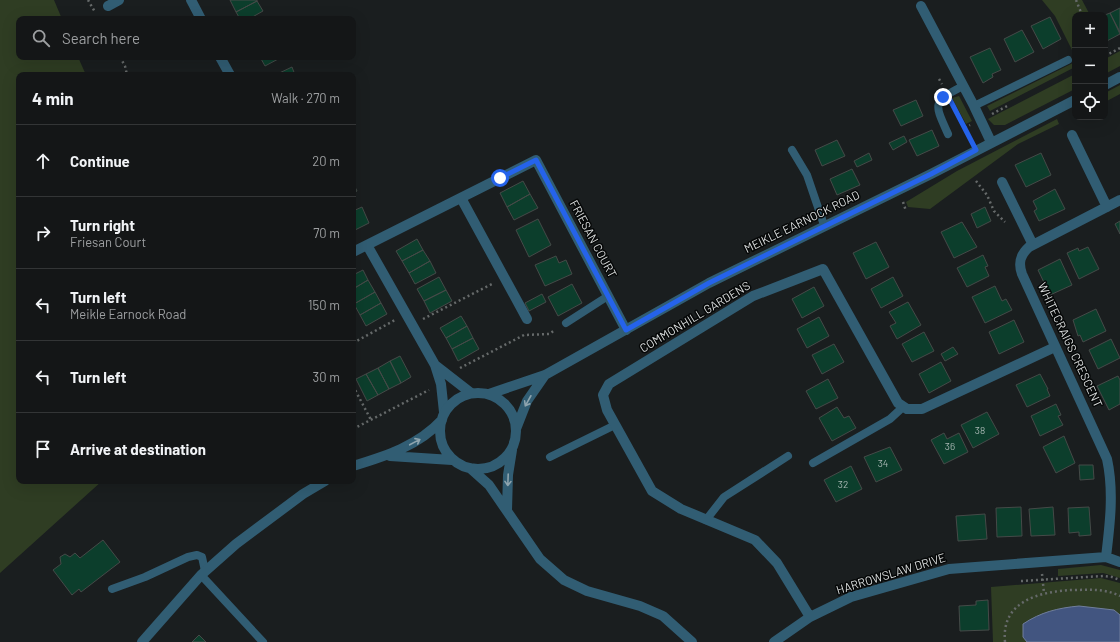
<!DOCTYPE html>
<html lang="en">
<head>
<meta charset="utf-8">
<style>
  :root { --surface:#141617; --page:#212324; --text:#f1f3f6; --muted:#9d9fa1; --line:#333536 }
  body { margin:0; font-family:Barlow,sans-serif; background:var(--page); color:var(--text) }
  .controls { position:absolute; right:12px; top:12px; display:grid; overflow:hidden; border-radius:8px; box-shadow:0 4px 16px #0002 }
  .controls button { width:36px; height:36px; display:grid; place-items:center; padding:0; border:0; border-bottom:1px solid var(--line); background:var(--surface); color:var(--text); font:20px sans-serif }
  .stop { position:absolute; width:12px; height:12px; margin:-9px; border:3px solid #2563eb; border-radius:50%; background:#fff }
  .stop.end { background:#2563eb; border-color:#fff; box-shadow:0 1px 4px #0008 }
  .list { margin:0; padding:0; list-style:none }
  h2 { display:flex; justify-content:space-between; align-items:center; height:52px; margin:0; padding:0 16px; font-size:17px }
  h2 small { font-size:13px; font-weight:400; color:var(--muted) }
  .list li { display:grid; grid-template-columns:26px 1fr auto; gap:12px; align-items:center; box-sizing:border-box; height:72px; padding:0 16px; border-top:1px solid var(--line) }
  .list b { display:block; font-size:15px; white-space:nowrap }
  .list p { margin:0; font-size:13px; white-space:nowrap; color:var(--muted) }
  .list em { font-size:13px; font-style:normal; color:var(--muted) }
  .icon { flex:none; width:22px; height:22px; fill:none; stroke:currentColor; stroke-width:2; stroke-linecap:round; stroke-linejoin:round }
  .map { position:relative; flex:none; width:1120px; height:642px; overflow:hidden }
  .search { position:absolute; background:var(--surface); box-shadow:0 4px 16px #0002; left:16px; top:16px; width:340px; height:44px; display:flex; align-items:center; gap:10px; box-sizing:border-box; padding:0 14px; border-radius:8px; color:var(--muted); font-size:15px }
  .panel { position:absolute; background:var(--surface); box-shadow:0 4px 16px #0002; left:16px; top:72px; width:340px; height:412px; border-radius:8px }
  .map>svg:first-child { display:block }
  .green { fill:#2f3d23 }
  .water { fill:#425580; stroke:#707e9c }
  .building { fill:#0c3e2c; stroke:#454a48 }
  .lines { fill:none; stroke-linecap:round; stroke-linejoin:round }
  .path { stroke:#666a6a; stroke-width:2.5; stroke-dasharray:2 3; stroke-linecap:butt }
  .service { stroke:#315d73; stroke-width:8 }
  .minor { stroke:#315d73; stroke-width:10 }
  .tertiary { stroke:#315d73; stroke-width:10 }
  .oneway { stroke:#8ea4ae }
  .route { stroke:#2563eb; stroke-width:5 }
  .labels { text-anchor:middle; stroke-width:3; stroke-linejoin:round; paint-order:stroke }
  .number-label { font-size:10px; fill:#a7b6b2 }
  .street-label { font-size:12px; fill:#dbdede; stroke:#060808 }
</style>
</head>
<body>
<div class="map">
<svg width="1120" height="642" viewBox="0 0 1120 642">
  <rect width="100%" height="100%" fill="#1a1e1f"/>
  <path class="green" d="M0,0H54L62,19H19V57H78L86,75H19V481H102L0,573Z
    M1042,0H1082L1090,15H1075V56L1055,16Z
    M1120,51V66L1105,74V59Z
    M1075,62V67L990,111L987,106Z
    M1075,74V89L1005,125H994L988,119Z
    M1120,85V94L1105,102V93Z
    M959,96L972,121L966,124L952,98Z
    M1057,119L1059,124L1018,144L930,209L908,207L906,202L957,171Z
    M1101,565L1120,570V578L1103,573L1058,576V569Z
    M1101,578L1120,583V642H993L991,587Z"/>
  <path class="water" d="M1079,606L1114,610L1120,615V642H1027L1023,637V624C1041,612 1058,608 1079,606Z"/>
  <path class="building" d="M230,0H257V1L236,12Z
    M257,1L263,11L249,19H240L236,12Z
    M1120,8V32L1110,13Z
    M1110,13L1120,34L1105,42V15Z
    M1050,17L1061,39L1043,49L1031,26Z
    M1022,30L1034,52L1015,62L1004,39Z
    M990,48L1001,70L992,74L993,77L983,83L970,57Z
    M260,57H282L265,66Z
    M292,67L295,75H275Z
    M916,100L923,116L901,126L893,110Z
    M932,130L939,146L917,156L909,140Z
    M904,136L907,142L893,150L889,143Z
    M837,140L845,156L822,166L815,150Z
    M869,153L872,160L857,167L854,161Z
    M1041,153L1051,175L1026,187L1015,165Z
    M852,169L860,185L837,195L830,179Z
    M523,181L530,194L507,207L500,193Z
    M353,183L357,191L353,193Z
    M1055,189L1065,209L1039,221L1034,211L1037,209L1033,201Z
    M530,194L538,208L514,220L507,207Z
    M362,207L369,223L353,231V211Z
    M985,207L991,221L977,228L971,214Z
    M538,219L551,245L529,257L516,230Z
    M1120,221V234L1115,224Z
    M962,222L977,247L954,258L941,232Z
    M417,239L423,250L402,261L396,251Z
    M876,242L889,267L866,279L853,253Z
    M1088,247L1099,269L1079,279L1067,253L1078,248L1079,251Z
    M423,250L430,261L409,273L402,261Z
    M983,255L988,266L985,267L989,276L967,287L957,268Z
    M556,256L559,263L566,260L572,274L545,286L535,265Z
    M1060,259L1072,285L1050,295L1038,270Z
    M430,261L436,273L415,284L409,273Z
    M363,270L368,280L353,289V275Z
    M439,277L446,290L424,301L417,289Z
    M893,277L903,296L881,308L871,289Z
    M368,280L375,292L354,304L353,289Z
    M572,284L582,303L558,316L548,297Z
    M995,286L1002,301L1006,299L1012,310L985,323L972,297Z
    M814,287L824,306L802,318L792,299Z
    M446,290L452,301L430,313L424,301Z
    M375,292L381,303L360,315L354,304Z
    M542,294L546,302L529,311L525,303Z
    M908,302L921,325L897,339L890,326L896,323L889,312Z
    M381,303L387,314L366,326L360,315Z
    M1096,309L1106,331L1083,342L1080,335L1078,336L1073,320Z
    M461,316L467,326L446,338L440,328Z
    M819,317L829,336L807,348L797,329Z
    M1014,320L1024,342L999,354L989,332Z
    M467,326L473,338L452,349L446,338Z
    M924,332L934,351L912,362L902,344Z
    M473,338L479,349L458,361L452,349Z
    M1111,339L1120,358L1098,369L1089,350Z
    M834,344L844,362L822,374L812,355Z
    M953,347L958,354L945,361L941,354Z
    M400,356L411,377L401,383L390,361Z
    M390,361L401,383L389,389L378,368Z
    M941,362L951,381L929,393L919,374Z
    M378,368L389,389L378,395L366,374Z
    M366,374L378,395L367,401L356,379Z
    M1040,374L1048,389H1047L1050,396L1027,407L1016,385Z
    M1118,376L1120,380V404L1109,410L1097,386Z
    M828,379L838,398L816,409L806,391Z
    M1056,404L1061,415L1058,416L1063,425L1040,436L1031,416Z
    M837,407L844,418L849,416L856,428L832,441L819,418Z
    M987,412L999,434L973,448L961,425Z
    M944,433L947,439L959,433L968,452L944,464L931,440Z
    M1064,436L1075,463L1056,473L1043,447Z
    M890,447L902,470L876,482L864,457Z
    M1079,465H1093L1094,479L1080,480Z
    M851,466L862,489L836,502L824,480Z
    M1021,507L1022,536L997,537L996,508Z
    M1053,507L1055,535L1031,536L1029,509Z
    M1089,507L1091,535L1079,536V532L1069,533L1068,508Z
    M985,514L987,539L958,541L956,516Z
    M103,540L120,562L81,592L79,589L72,595L53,570L61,564L60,557L65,554L70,557L75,553L80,558Z
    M988,600L989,630L960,631L959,606L976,605V601Z
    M199,635L206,642H192Z"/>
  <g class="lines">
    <path class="path" d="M88,0L95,12
      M1076,0L1082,15
      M1105,56L1120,48
      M120,57L125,66L127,75
      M939,79L942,84
      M954,106L970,139
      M992,114L1009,105
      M965,128L970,125
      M976,181L987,195L994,211L1005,222
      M903,202L906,211
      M423,319L494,283
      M353,343L395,320
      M460,368L524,335L549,334L555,330
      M353,386L371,420
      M353,429L429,390
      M1042,574L1044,593
      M1021,581L1103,576L1112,577L1120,580
      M1005,642C1001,601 1039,592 1071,590C1088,590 1104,588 1120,596"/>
    <path class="service" d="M974,106L1068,60
      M948,134C934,103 932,102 963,86
      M792,150L807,175L824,225
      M566,323L608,296
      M550,457L615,425
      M813,463L890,419L903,407
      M706,520L724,497L788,456
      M201,575L263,642
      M112,589L145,577L188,557L197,555L202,557L205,571"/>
    <path class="minor" d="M191,0L201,19
      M108,6L119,0
      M921,6L974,106L991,142
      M220,57L230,75
      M1072,135L1107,207
      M1002,182L1033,245
      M461,198L527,319
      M367,245L435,365L441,384L444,412
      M353,252L536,160L626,330
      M435,365L471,393
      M1106,557C1110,524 1114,491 1107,459L1022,274C1018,263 1020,255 1029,247L1120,200
      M810,617L777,563L755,540L681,509L652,491L607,410L603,395L609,384L753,296L823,269L898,403L907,409H922L1055,347
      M774,642L810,617L851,597L949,569L1106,557L1120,562"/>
    <path class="tertiary" d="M1105,85L1120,77
      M440 431a38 38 0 1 1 76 0a38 38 0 1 1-76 0Z
      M489,394L545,375L709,283L931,174L1075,100
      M516,429L527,401L545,375
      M390,456L452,460
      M353,466C386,456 418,446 442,420
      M470,468L489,485L540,559L564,580L587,591L640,606L663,616L692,642
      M507,510L508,475L512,450
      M142,642L201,575L236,544L303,494L325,481"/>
  </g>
  <defs><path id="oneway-shaft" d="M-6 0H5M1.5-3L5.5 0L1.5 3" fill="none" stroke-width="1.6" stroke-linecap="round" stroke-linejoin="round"/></defs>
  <g class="oneway">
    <use href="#oneway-shaft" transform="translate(528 401) rotate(119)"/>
    <use href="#oneway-shaft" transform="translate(415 442) rotate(-28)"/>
    <use href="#oneway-shaft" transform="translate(508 480) rotate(92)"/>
  </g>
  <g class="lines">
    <path class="route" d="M500,178L536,160L626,330L709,283L931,174L976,150L947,94L943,97"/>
  </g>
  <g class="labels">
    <g class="number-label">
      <text x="980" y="434">38</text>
      <text x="950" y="450">36</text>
      <text x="883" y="467">34</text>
      <text x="843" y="488">32</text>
    </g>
    <g class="street-label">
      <text transform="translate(802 222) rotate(-26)" y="4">MEIKLE EARNOCK ROAD</text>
      <text transform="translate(593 239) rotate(62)" y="4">FRIESAN COURT</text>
      <text transform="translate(695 317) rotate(-31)" y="4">COMMONHILL GARDENS</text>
      <text transform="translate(1070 345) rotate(65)" y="4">WHITECRAIGS CRESCENT</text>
      <text transform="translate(891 574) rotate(-17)" y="4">HARROWSLAW DRIVE</text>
    </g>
  </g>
</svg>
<div class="controls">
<button>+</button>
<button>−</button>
<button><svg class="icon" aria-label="locate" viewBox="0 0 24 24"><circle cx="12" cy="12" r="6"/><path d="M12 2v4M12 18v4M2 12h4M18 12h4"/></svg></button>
</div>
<div class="stop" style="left:500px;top:178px"></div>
<div class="stop end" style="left:943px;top:97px"></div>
<div class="search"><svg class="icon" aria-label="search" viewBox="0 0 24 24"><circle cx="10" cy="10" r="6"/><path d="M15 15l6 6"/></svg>Search here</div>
<section class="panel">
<h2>4 min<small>Walk · 270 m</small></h2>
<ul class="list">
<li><svg class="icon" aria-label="ahead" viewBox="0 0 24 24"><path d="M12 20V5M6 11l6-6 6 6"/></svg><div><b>Continue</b></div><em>20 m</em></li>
<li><svg class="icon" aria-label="right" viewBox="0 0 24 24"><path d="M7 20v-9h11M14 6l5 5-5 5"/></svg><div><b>Turn right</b><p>Friesan Court</p></div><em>70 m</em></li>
<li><svg class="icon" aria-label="left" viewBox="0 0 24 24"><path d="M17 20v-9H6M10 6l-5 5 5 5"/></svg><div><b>Turn left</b><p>Meikle Earnock Road</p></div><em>150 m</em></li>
<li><svg class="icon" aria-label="left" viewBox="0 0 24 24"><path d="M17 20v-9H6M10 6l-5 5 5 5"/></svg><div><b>Turn left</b></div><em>30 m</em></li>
<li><svg class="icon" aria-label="arrive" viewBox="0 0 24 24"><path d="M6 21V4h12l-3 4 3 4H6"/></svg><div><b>Arrive at destination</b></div></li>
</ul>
</section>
</div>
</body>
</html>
